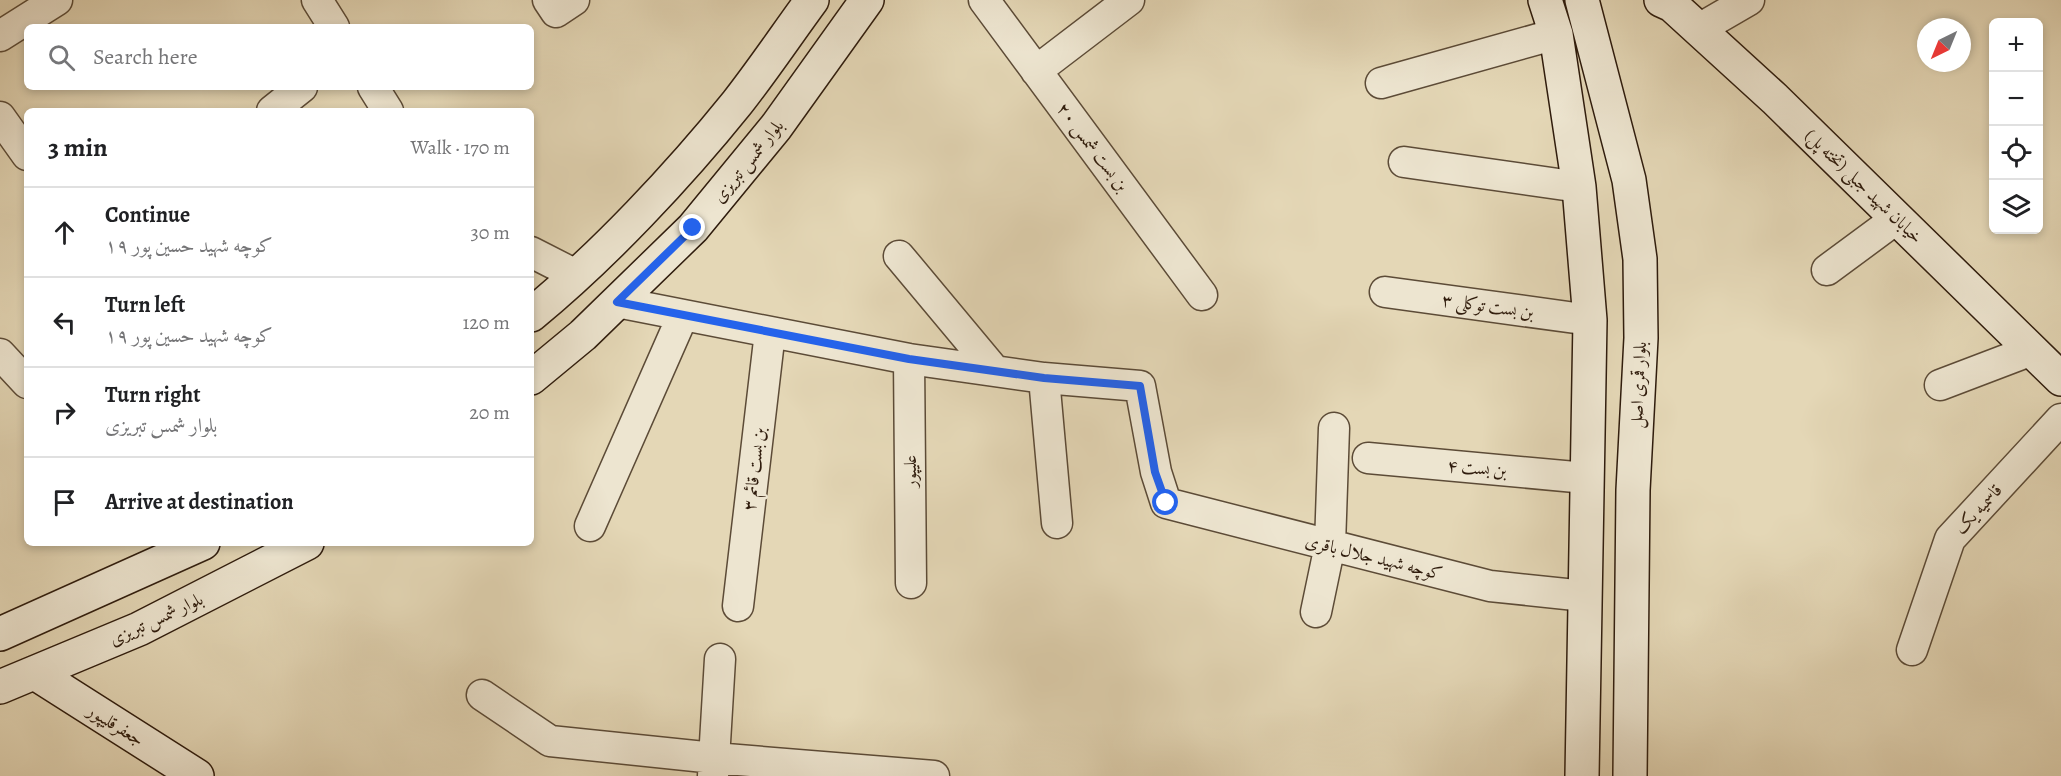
<!DOCTYPE html>
<html lang="en">
<head>
<meta charset="utf-8">
<style>
  :root { --surface:#fff; --page:#f6f6f6; --text:#202124; --muted:#757577; --line:#e0e0e0 }
  body { margin:0; font-family:Alegreya,Amiri,serif; background:var(--page); color:var(--text) }
  .controls { position:absolute; right:18px; top:18px; display:grid; overflow:hidden; border-radius:9px; box-shadow:0 3px 9px #0003 }
  .controls button { width:54px; height:54px; display:grid; place-items:center; padding:0; border:0; border-bottom:2px solid var(--line); background:var(--surface); color:var(--text); font:30px sans-serif }
  .compass { position:absolute; left:1917px; top:18px; width:54px; height:54px; border-radius:50%; background:var(--surface); box-shadow:0 3px 9px #0003; rotate:223deg }
  .stop { position:absolute; width:18px; height:18px; margin:-14px; border:4px solid #2563eb; border-radius:50%; background:#fff }
  .stop.end { background:#2563eb; border-color:#fff; box-shadow:0 2px 6px #0008 }
  .list { margin:0; padding:0; list-style:none }
  h2 { display:flex; justify-content:space-between; align-items:center; height:78px; margin:0; padding:0 24px; font-size:26px }
  h2 small { font-size:20px; font-weight:400; color:var(--muted) }
  .list li { display:grid; grid-template-columns:39px 1fr auto; gap:18px; align-items:center; box-sizing:border-box; height:90px; padding:0 24px; border-top:2px solid var(--line) }
  .list b { display:block; font-size:22px; white-space:nowrap }
  .list p { margin:0; font-size:20px; white-space:nowrap; color:var(--muted) }
  .list em { font-size:20px; font-style:normal; color:var(--muted) }
  .icon { flex:none; width:33px; height:33px; fill:none; stroke:currentColor; stroke-width:2; stroke-linecap:round; stroke-linejoin:round }
  .map { position:relative; flex:none; width:2061px; height:776px; overflow:hidden }
  .search { position:absolute; background:var(--surface); box-shadow:0 3px 9px #0003; left:24px; top:24px; width:510px; height:66px; display:flex; align-items:center; gap:15px; box-sizing:border-box; padding:0 21px; border-radius:9px; color:var(--muted); font-size:22px }
  .panel { position:absolute; background:var(--surface); box-shadow:0 3px 9px #0003; left:24px; top:108px; width:510px; height:438px; border-radius:9px }
  .map>svg:first-child { display:block }
  .lines { fill:none; stroke-linecap:round; stroke-linejoin:round }
  .street-casing { stroke:#5c4b37; stroke-width:33 }
  .secondary-casing { stroke:#2f1c0d; stroke-width:36 }
  .street { stroke:#ede5d0; stroke-width:30 }
  .secondary { stroke:#ede5d0; stroke-width:33 }
  .route { stroke:#2563eb; stroke-width:8 }
  .labels { text-anchor:middle; stroke-width:4.5; stroke-linejoin:round; paint-order:stroke }
  .street-label { font-size:18px; fill:#2f1c0d; stroke:#ede5d0 }
</style>
</head>
<body>
<div class="map">
<svg width="2061" height="776" viewBox="0 0 2061 776">
  <rect width="100%" height="100%" fill="#e4d7b6"/>
  <filter id="stains"><feTurbulence type="fractalNoise" baseFrequency=".00333" numOctaves="4"/><feColorMatrix values="0 0 0 0 .2 0 0 0 0 .09 0 0 0 0 .02 0 0 0 .5 -.17"/></filter>
  <radialGradient id="worn" r=".72"><stop offset=".6" stop-color="#630" stop-opacity="0"/><stop offset="1" stop-color="#630" stop-opacity=".3"/></radialGradient>
  <g class="lines">
    <g class="street-casing">
      <path id="street" d="M317,0L334,27
        M548,0L556,12L574,0
        M984,0L1202,295
        M1699,29L1749,0
        M0,36L57,0
        M1036,71L1129,0
        M1381,83L1556,34
        M373,87L388,111
        M272,111L302,87
        M0,117L27,155
        M1404,162L1579,187
        M531,252L576,275
        M899,256L995,371
        M1827,270L1896,219
        M1385,292L1590,320
        M617,302L909,359L1044,378L1140,386L1156,472L1166,503L1490,586L1585,596
        M0,354L27,383
        M909,359L911,583
        M1044,378L1057,523
        M1940,385L2032,350
        M1368,458L1586,478
        M590,526L683,315
        M738,606L770,332
        M1316,612L1330,545L1334,428
        M1912,650L1950,539L2061,419
        M482,695L550,741L714,758L934,776
        M713,776L720,659"/>
    </g>
    <g class="secondary-casing">
      <path id="secondary" d="M1545,0L1556,34L1579,187L1590,320L1582,776
        M1582,0L1629,180L1640,259L1641,338L1633,490L1630,776
        M1661,0L1672,5L1775,99L2061,379
        M531,315C603,256 679,175 737,103C763,70 787,34 812,0
        M531,378L583,335L693,228L776,127L867,0
        M0,634L203,543
        M35,673L197,776
        M0,687L139,629L307,543"/>
    </g>
    <use href="#street" class="street"/>
    <use href="#secondary" class="secondary"/>
  </g>
  <g class="lines">
    <path class="route" d="M693,228L617,302L909,359L1044,378L1140,386L1155,472L1166,503"/>
  </g>
  <g class="labels">
    <g class="street-label">
      <text transform="translate(1093 147) rotate(53)" y="6">بن بست شمس ۲۰</text>
      <text transform="translate(748 161) rotate(-51)" y="6">بلوار شمس تبریزی</text>
      <text transform="translate(1864 186) rotate(44)" y="6">خیابان شهید جبلی (تخته پل)</text>
      <text transform="translate(1488 306) rotate(8)" y="6">بن بست توکلی ۳</text>
      <text transform="translate(1638 385) rotate(-87)" y="6">بلوار قمری اصل</text>
      <text transform="translate(1477 468) rotate(5)" y="6">بن بست ۴</text>
      <text transform="translate(754 469) rotate(-83)" y="6">بن بست قائم ۳</text>
      <text transform="translate(910 471) rotate(-90)" y="6">علیپور</text>
      <text transform="translate(1978 509) rotate(-47)" y="6">قاسمیه یک</text>
      <text transform="translate(1374 557) rotate(14)" y="6">کوچه شهید جلال باقری</text>
      <text transform="translate(156 619) rotate(-25)" y="6">بلوار شمس تبریزی</text>
      <text transform="translate(116 725) rotate(32)" y="6">جعفرقلیپور</text>
    </g>
  </g>
  <rect width="100%" height="100%" filter="url(#stains)"/>
  <rect width="100%" height="100%" fill="url(#worn)"/>
</svg>
<div class="controls">
<button>+</button>
<button>−</button>
<button><svg class="icon" aria-label="locate" viewBox="0 0 24 24"><circle cx="12" cy="12" r="6"/><path d="M12 2v4M12 18v4M2 12h4M18 12h4"/></svg></button>
<button><svg class="icon" aria-label="layers" viewBox="0 0 24 24"><path d="M12 4l9 5-9 5-9-5zM3 14l9 5 9-5"/></svg></button>
</div>
<svg class="compass" viewBox="-18 -18 36 36"><path d="M0-13l5 13h-10z" fill="#e53935"/><path d="M0 13l5-13h-10z" fill="#757577"/></svg>
<div class="stop" style="left:1166px;top:503px"></div>
<div class="stop end" style="left:693px;top:228px"></div>
<div class="search"><svg class="icon" aria-label="search" viewBox="0 0 24 24"><circle cx="10" cy="10" r="6"/><path d="M15 15l6 6"/></svg>Search here</div>
<section class="panel">
<h2>3 min<small>Walk · 170 m</small></h2>
<ul class="list">
<li><svg class="icon" aria-label="ahead" viewBox="0 0 24 24"><path d="M12 20V5M6 11l6-6 6 6"/></svg><div><b>Continue</b><p>کوچه شهید حسین پور ۱۹</p></div><em>30 m</em></li>
<li><svg class="icon" aria-label="left" viewBox="0 0 24 24"><path d="M17 20v-9H6M10 6l-5 5 5 5"/></svg><div><b>Turn left</b><p>کوچه شهید حسین پور ۱۹</p></div><em>120 m</em></li>
<li><svg class="icon" aria-label="right" viewBox="0 0 24 24"><path d="M7 20v-9h11M14 6l5 5-5 5"/></svg><div><b>Turn right</b><p>بلوار شمس تبریزی</p></div><em>20 m</em></li>
<li><svg class="icon" aria-label="arrive" viewBox="0 0 24 24"><path d="M6 21V4h12l-3 4 3 4H6"/></svg><div><b>Arrive at destination</b></div></li>
</ul>
</section>
</div>
</body>
</html>
